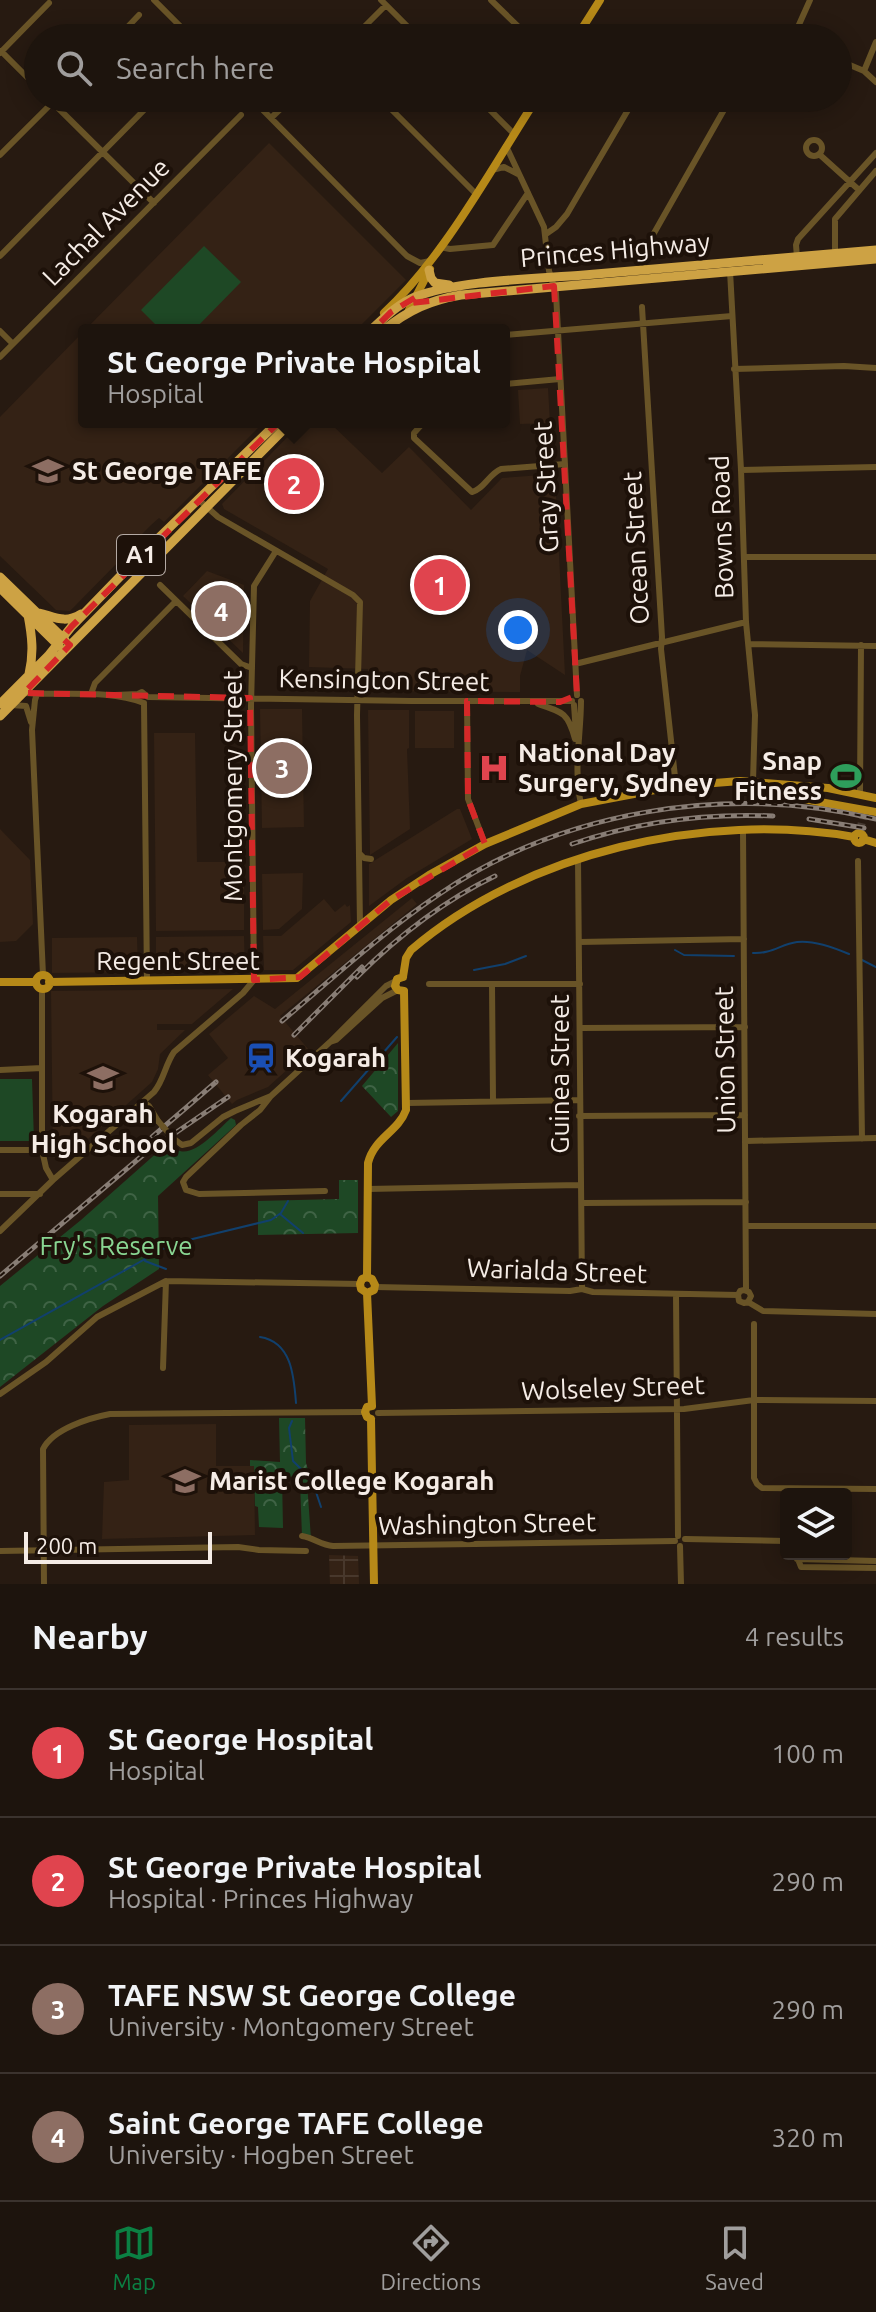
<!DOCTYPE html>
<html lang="en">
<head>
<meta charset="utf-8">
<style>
  :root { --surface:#1d140d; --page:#251d16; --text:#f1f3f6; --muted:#a09e9d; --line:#3b332e; --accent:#0b8043 }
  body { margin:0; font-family:Ubuntu,sans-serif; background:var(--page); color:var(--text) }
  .controls { position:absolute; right:24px; bottom:24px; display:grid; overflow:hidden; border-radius:8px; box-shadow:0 4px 20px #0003 }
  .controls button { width:72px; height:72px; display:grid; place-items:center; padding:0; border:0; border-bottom:2px solid var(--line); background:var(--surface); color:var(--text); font:40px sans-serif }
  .scale { position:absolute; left:24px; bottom:20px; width:188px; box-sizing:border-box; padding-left:8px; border:4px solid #f5ece6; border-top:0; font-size:22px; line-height:28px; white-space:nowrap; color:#f5ece6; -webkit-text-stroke:6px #1d1109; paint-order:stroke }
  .you { position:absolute; left:518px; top:630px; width:28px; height:28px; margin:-20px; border:6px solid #fff; border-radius:50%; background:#1a73e8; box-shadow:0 0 0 12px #1a73e833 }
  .badge { display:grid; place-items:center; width:52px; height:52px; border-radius:50%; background:var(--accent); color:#fff; font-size:26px; font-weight:700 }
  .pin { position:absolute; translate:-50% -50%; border:4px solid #fff; box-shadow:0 2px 8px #0006 }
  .popup { position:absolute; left:78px; top:324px; width:432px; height:104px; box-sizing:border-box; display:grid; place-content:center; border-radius:8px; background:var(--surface); filter:drop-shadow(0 2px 6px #0005); font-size:26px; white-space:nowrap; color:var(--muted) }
  .popup b { font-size:30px; color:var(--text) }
  .popup::after { content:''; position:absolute; left:50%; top:100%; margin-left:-16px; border:16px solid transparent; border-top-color:var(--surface) }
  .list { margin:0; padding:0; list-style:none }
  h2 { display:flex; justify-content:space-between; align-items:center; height:104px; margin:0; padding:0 32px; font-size:34px }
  h2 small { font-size:26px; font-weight:400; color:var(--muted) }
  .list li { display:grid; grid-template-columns:52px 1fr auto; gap:24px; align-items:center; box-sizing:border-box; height:128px; padding:0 32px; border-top:2px solid var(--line) }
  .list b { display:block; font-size:30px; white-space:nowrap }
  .list p { margin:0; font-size:26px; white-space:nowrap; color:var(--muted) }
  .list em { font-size:26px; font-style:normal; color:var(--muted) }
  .icon { flex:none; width:44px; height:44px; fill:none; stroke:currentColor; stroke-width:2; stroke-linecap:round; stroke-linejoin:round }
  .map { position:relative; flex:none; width:876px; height:1584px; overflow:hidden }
  .search { position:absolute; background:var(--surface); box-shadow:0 4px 20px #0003; left:24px; right:24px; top:24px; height:88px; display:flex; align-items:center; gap:20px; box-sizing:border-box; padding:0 28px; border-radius:44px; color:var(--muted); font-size:30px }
  .sheet { height:616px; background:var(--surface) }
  nav { display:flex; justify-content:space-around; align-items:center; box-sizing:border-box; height:112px; border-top:2px solid var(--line); background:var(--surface); font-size:22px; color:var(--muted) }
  nav a { display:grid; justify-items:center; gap:4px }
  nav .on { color:var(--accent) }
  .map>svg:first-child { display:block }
  .built { fill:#342215 }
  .industrial { fill:url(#industrial-grid) }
  .forest { fill:url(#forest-crowns) }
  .pitch { fill:#1e4825 }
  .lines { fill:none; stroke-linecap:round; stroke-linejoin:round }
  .stream { stroke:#11406d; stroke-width:2 }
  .major-tunnel { stroke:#463a31; stroke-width:8; stroke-dasharray:8 4; stroke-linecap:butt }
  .minor { stroke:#695427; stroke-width:6 }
  .major { stroke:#b68918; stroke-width:8 }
  .highway { stroke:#cda244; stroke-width:9 }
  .rail-casing { stroke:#887d75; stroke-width:5 }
  .rail { stroke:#1d1109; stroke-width:2; stroke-dasharray:6; stroke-linecap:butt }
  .minor-bridge { stroke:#695427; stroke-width:6 }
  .marked { fill:none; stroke:#d62828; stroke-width:6; stroke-dasharray:16 10; stroke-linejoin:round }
  .labels { text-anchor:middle; stroke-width:8; stroke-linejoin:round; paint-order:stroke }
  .shield { fill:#1d1109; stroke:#b4aaa4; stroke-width:2 }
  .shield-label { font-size:24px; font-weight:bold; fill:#f5ece6 }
  .street-label { font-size:26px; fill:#f5ece6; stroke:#1d1109 }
  .poi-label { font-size:26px; font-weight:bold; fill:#f5ece6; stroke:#1d1109; text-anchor:start }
  .park-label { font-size:26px; fill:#89d692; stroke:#1d1109 }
</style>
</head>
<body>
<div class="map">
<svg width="876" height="1584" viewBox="0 0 876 1584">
  <defs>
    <pattern id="industrial-grid" width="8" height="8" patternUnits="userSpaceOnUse" patternTransform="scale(2)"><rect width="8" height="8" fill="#342215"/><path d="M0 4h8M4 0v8" fill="none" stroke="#48382c"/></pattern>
    <pattern id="forest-crowns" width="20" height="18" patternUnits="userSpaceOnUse" patternTransform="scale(2)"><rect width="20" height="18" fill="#1e4825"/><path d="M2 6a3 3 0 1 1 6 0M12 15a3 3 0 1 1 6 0" fill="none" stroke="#3f6345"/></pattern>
  </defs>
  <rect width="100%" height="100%" fill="#271a11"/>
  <path class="built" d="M269,143L406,280L356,330H85Z
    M84,331V422H264L164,522L159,518L151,525L126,550L128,552L70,611L56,610L0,556V417Z
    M548,388L550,423L520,424L518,390Z
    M302,422H329L382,473L409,447L471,510L502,478L555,474L565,675L527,650L520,676V692L370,691L368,669L309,667L310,601L328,569L224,509L222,504Z
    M207,571L244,585L243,653L183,596Z
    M260,709H302L304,827L262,828Z
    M368,710H409V748L407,749L410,829L370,855Z
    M415,711H454V748H415Z
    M154,733H195L197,862H244V930L156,931Z
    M457,809H460L472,839L407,878L369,906V864Z
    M0,829L30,860L33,924L16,941L0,942Z
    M303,873L302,909L279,929L263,930L262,874Z
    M412,898L417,904L280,1016L309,1050L268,1087L237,1100L232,1104L208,1075L228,1058L209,1034L254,996L275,1009Z
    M324,899L335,912L345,904L347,907L350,905L351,922L293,970H264L263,936H281Z
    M244,936L245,970L156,971V937Z
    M137,937L138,972L52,973V938Z
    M233,989L192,1024H157V1030H185L160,1054L158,1069L152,1082L62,1162L58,1161L53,1157L51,991Z
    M216,1424V1466H254L255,1535L102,1539L104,1482L129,1480V1425Z"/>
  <path class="industrial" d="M329,1555L358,1556L359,1584H330Z"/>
  <path class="forest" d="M398,1043V1111L391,1117L362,1086Z
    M231,1118L235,1120L236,1125L158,1196L159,1269L103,1306L0,1387V1286L81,1220L168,1143C171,1145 177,1150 180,1151C195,1156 220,1128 231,1118Z
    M339,1180H358V1233L258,1235V1201L339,1199Z
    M279,1418H305L306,1463L311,1480L307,1482L311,1539L302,1536L300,1481L295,1476L282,1478L283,1528L259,1527L258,1507L255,1506L254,1466H250V1460L280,1462Z"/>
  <path class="pitch" d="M204,246L241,282L194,330H161L141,310Z
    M0,1079H32L34,1141H0Z"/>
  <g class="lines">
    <path class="stream" d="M675,950L684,955L734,956
      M753,953C772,954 781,944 797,942C813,940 835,948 849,954
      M862,960L876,967
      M474,970L505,964L526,956
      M341,1101L397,1037
      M280,1214L303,1233
      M145,1261L166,1269
      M260,1337C292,1342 294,1377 296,1403
      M0,1340L172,1244L271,1220L281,1213L288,1201
      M292,1421L289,1428L293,1461L312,1480L321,1507"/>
    <path class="major-tunnel" d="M860,831L864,813"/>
    <path class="minor" d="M154,0L192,38
      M381,0L419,38
      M491,0L530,38
      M117,38L139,15
      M353,38L386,5
      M793,38L810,0
      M1,51L38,88
      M0,53L49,3
      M838,60L864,71L876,82
      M864,71L876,42
      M48,98L154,203
      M251,98L407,256L420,263L430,261
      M380,98L475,193
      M478,98L514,134
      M271,118L292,98
      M806 148a8 8 0 1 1 16 0a8 8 0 1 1-16 0Z
      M506,146L544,227L549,271L556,293L577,695
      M819,154L859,190
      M0,155L57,98
      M492,170L504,167L518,174
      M546,234L556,227L567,214L635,98
      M440,247L450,249L493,245L528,193
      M835,253V219L876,171
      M0,256L150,104
      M797,257L796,245L798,239L876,153
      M643,270L642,259L645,249L725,108L728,98
      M730,271L741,470L746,622L755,715L753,781
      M642,307L662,637L661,649L676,786
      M0,331L13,344
      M504,335L732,316
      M0,357L241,115
      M734,369L844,366L876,368
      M504,384L560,379
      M424,422L414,433V438L472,492C484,489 489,474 501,469L565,464
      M741,470L876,467
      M199,500L218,517L353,595L360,602L357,715L360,926
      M744,557H876
      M160,585L241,664L252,668
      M749,644L876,646
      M575,664L746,622
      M24,693C63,696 108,689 144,703
      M37,694L35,700L32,730L43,975
      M91,694L95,683L176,601
      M115,695L138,694L142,692L148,697L411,701H572
      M467,701L468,799L485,844
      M144,703L147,981
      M538,704C563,712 568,713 575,739
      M11,705L26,706L31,722
      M574,705L576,733
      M860,794L861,645
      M581,804C573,769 581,735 581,701
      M743,830L746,1290
      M359,853L364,858L371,859
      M578,859L582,1289
      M858,861L862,1139
      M579,942L744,939
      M429,984H580
      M492,984L493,1100
      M42,989V1150L46,1168L53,1180
      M581,1028L745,1027
      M330,1042L336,1040L382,998L398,990
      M0,1070L42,1068
      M143,1102L149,1106L158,1121
      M407,1103L579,1100
      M579,1116L745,1115
      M127,1117L140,1115L151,1117
      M173,1138L182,1145L191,1143L223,1117L235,1111L271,1096
      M746,1141L876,1138
      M0,1150H42
      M367,1189L581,1185
      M325,1191L199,1194L186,1190L183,1182L186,1177L241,1125L260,1110L271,1096L330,1042L386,986L396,981
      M0,1194H40
      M582,1203L746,1202
      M747,1226H876
      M0,1231L53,1180L154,1092C164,1080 165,1065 174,1052L243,993L254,980L251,706L254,586L276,551
      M375,1287L570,1291L582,1289L593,1292L738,1295
      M676,1294L678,1536
      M748,1302L751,1296L749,1292L744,1290L740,1291L738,1295L739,1301L744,1303L748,1302L763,1311L876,1314
      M754,1324V1478L757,1484L762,1488L876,1489
      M163,1368L166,1281
      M0,1394L46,1362L97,1317L166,1281L360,1284
      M378,1413L684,1409L754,1400L876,1401
      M302,1536C314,1538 321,1545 333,1546L675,1541
      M685,1539L786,1541
      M680,1546L681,1584
      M0,1551L238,1547L259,1550L306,1551
      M796,1554L801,1567L876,1568
      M797,1559L876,1561
      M44,1584L43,1449C53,1429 89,1418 110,1414L365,1412"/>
    <path class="major" d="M576,38L600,0
      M408,312L430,269
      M384,313C445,256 491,169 537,98
      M777,786L803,799L876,812
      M854 838a5 5 0 1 1 10 0a5 5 0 1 1-10 0Z
      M863,839L876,843
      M36 982a7 7 0 1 1 14 0a7 7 0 1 1-14 0Z
      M403,977L406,958L411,950C525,852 707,811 854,837
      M403,977L397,979L395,986L398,990L404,991
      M0,982H36
      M49,982L297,978L391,900L429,875L485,844L581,804L676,786L740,781L828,788L876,798
      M367,1277L368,1163C374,1138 398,1132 406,1110L404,991
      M367,1293L372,1406
      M367,1293L374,1290L375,1285L372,1279L367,1277
      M367,1293L361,1289L360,1284L362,1279L367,1277
      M371,1419L374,1584
      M371,1419L367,1417L365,1412L367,1407L372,1406"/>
    <path class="highway" d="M429,270L431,278L435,283L449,285
      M371,330C384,318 398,304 415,297C459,280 535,279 584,275C681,267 779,258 876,250
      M384,330C408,310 431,300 461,295L876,259
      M0,577L65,640
      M0,588L59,646
      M39,613C55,617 65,624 81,614
      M28,615C32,636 34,653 29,674
      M0,704L48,656L72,626L136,560L278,422
      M0,716L291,422"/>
    <g class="rail-casing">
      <path id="rail" d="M809,819L864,828
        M572,844C636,822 706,813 773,816
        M357,977C397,937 443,901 495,876
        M282,1021C333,978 383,932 438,895C564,809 729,784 876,819
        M294,1035L362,967
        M152,1137L216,1082
        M0,1276L143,1155L228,1097"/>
    </g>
    <use href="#rail" class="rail"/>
    <path class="minor-bridge" d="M158,1121L173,1138"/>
  </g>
  <path class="marked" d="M554,286L577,695L560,702L467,701L468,799L485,844L391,900L300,977L254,980L250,698L24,693L70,645L62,638L72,626L391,312L416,297L412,303Z"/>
  <defs>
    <g id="university-bare" transform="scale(2.4)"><path d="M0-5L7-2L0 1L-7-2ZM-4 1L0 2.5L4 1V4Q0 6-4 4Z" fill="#8d6e63" stroke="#1d1109" stroke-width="2.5" paint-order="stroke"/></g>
    <g id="hospital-bare" transform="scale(2.4)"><path d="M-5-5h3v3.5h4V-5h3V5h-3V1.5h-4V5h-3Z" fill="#e0444e" stroke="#1d1109" stroke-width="2.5" paint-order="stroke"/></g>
    <g id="stadium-bare" transform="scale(2.4)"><path d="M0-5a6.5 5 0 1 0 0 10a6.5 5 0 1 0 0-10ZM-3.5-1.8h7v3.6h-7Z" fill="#2e9e5b" stroke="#1d1109" stroke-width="2.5" paint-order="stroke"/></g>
    <g id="station-bare" transform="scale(2.4)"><path d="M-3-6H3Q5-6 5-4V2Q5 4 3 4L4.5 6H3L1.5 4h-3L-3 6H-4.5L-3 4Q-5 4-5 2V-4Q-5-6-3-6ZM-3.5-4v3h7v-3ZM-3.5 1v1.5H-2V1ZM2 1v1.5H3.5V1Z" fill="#1a4fb4" stroke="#1d1109" stroke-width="2.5" paint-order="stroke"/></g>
    <g id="school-bare" transform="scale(2.4)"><path d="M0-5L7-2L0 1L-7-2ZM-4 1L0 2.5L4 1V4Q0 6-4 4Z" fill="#8d6e63" stroke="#1d1109" stroke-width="2.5" paint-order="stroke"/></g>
  </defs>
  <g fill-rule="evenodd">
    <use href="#university-bare" x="48" y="471"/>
    <use href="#hospital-bare" x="494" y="768"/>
    <use href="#stadium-bare" x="846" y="776"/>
    <use href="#station-bare" x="261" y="1058"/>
    <use href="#school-bare" x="103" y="1078"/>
    <use href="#school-bare" x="185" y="1481"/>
  </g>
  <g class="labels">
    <rect class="shield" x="117" y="535" width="48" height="40" rx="6"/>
    <g class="shield-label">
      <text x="141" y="563">A1</text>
    </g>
    <g class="street-label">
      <text transform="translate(106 222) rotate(-45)" y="9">Lachal Avenue</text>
      <text transform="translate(615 250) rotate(-5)" y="9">Princes Highway</text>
      <text transform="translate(546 487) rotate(-93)" y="9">Gray Street</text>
      <text transform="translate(722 527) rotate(-92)" y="9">Bowns Road</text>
      <text transform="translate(636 548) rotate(-93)" y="9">Ocean Street</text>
      <text transform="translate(384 680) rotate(1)" y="9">Kensington Street</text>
      <text transform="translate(233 786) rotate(-90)" y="9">Montgomery Street</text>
      <text x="178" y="970">Regent Street</text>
      <text transform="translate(725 1060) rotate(-91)" y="9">Union Street</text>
      <text transform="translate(560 1074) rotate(-90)" y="9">Guinea Street</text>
      <text transform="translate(557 1271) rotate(2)" y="9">Warialda Street</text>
      <text transform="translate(613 1388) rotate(-2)" y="9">Wolseley Street</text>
      <text transform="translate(487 1524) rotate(-1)" y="9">Washington Street</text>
    </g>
    <g class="poi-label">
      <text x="72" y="480">St George TAFE</text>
      <text x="518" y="762">National Day<tspan x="518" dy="30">Surgery, Sydney</tspan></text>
      <text x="822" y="770" text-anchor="end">Snap<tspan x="822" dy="30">Fitness</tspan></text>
      <text x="285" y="1067">Kogarah</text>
      <text x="103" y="1123" text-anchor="middle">Kogarah<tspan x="103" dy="30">High School</tspan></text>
      <text x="209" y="1490">Marist College Kogarah</text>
    </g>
    <g class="park-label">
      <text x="116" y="1255">Fry's Reserve</text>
    </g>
  </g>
</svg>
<div class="controls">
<button><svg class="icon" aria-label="layers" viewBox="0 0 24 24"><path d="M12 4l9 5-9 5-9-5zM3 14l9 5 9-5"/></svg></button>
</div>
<div class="scale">200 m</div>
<div class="you"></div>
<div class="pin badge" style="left:440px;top:585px;background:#e0444e">1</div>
<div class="pin badge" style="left:294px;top:484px;background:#e0444e">2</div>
<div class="popup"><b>St George Private Hospital</b>Hospital</div>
<div class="pin badge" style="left:282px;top:768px;background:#8d6e63">3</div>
<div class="pin badge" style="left:221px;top:611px;background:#8d6e63">4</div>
<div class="search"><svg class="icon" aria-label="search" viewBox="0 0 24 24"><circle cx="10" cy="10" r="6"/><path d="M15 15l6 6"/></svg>Search here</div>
</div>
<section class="sheet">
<h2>Nearby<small>4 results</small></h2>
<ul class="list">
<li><span class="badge" style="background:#e0444e">1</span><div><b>St George Hospital</b><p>Hospital</p></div><em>100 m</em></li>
<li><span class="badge" style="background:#e0444e">2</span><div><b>St George Private Hospital</b><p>Hospital · Princes Highway</p></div><em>290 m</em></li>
<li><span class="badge" style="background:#8d6e63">3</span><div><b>TAFE NSW St George College</b><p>University · Montgomery Street</p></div><em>290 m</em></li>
<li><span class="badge" style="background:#8d6e63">4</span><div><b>Saint George TAFE College</b><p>University · Hogben Street</p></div><em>320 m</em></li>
</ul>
</section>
<nav>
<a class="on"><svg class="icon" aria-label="map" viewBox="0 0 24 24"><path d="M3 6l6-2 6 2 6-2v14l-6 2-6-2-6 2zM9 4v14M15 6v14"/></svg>Map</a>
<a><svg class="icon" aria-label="directions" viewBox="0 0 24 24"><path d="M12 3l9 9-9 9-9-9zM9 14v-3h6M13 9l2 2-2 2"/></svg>Directions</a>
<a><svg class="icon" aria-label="saved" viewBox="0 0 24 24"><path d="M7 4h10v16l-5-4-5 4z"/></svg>Saved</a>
</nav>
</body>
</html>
